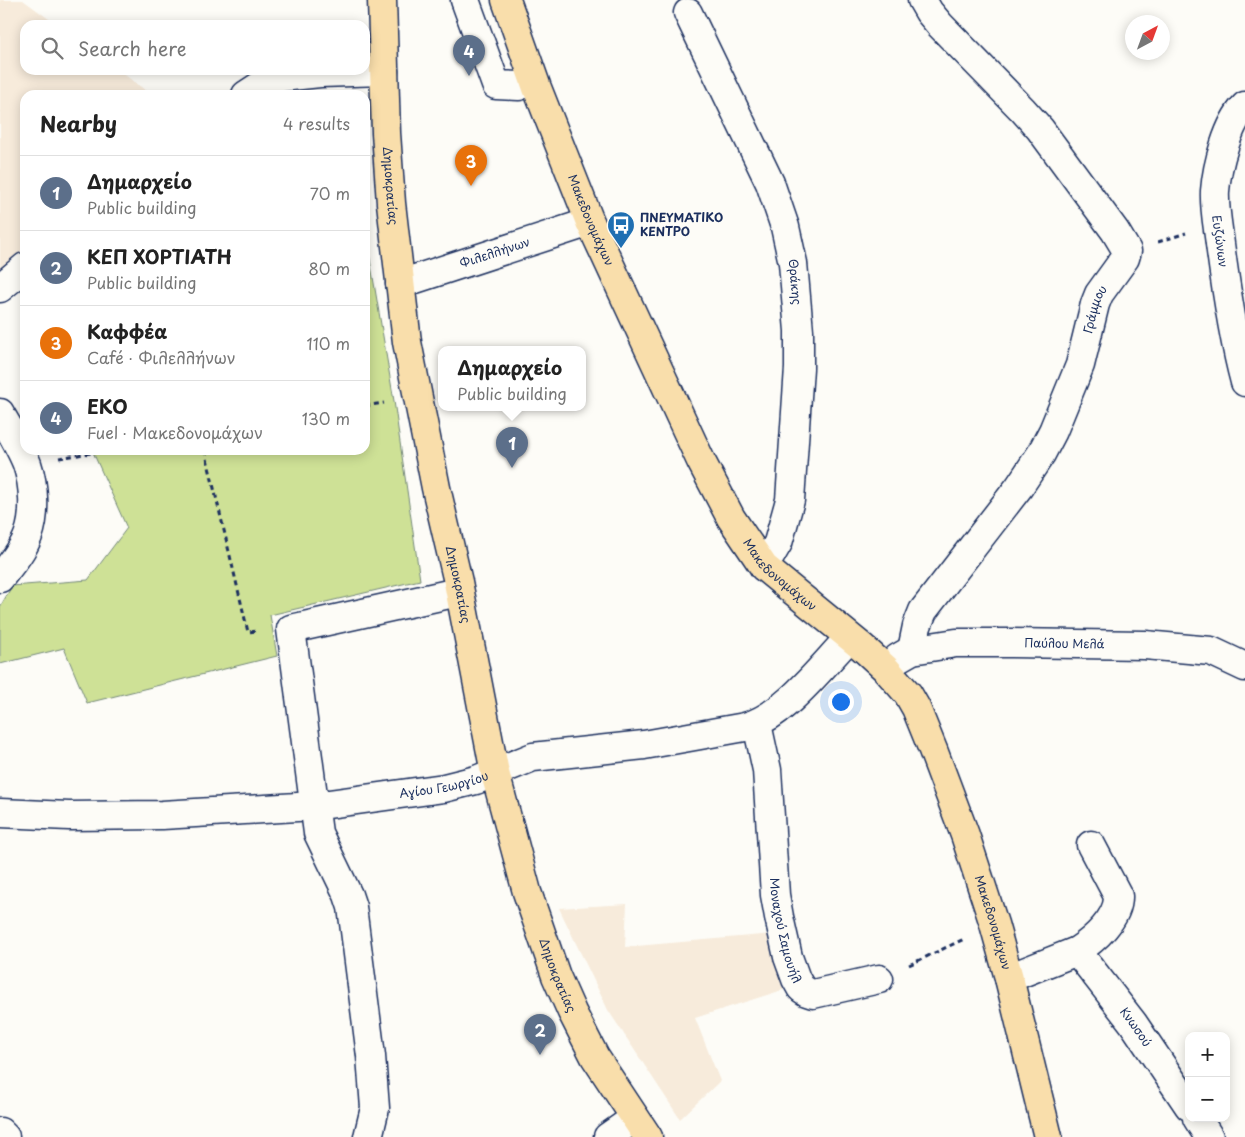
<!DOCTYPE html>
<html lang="en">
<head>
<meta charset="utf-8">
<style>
  :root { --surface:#fff; --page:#f6f6f6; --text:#222; --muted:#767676; --line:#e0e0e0; --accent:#2563eb }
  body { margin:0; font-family:"Playpen Sans",sans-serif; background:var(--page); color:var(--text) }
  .controls { position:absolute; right:15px; bottom:15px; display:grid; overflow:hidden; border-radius:10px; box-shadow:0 2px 12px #0003 }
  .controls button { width:45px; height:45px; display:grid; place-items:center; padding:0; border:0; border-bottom:1px solid var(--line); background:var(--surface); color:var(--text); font:25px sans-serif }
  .compass { position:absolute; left:1125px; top:15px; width:45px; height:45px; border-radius:50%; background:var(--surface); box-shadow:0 2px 12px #0003; rotate:41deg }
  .you { position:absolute; left:840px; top:701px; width:18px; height:18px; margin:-12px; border:4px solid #fff; border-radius:50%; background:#1a73e8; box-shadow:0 0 0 8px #1a73e833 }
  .badge { display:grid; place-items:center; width:32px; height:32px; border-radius:50%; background:var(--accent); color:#fff; font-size:16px; font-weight:700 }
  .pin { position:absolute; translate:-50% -41px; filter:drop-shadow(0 1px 2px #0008) }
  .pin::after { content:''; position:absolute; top:26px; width:18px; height:15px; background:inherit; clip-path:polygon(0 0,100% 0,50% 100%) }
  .popup { position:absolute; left:438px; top:346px; width:148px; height:65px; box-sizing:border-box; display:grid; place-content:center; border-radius:10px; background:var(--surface); filter:drop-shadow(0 1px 4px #0005); font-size:16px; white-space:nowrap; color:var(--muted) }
  .popup b { font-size:19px; color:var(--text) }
  .popup::after { content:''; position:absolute; left:50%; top:100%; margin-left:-10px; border:10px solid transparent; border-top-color:var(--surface) }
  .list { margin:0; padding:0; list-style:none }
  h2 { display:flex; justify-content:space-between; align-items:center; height:65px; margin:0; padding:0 20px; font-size:21px }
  h2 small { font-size:16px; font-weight:400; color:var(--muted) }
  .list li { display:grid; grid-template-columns:32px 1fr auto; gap:15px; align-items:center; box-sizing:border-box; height:75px; padding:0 20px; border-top:1px solid var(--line) }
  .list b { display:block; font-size:19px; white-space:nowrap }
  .list p { margin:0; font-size:16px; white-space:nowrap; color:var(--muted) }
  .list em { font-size:16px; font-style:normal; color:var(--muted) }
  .icon { flex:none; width:28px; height:28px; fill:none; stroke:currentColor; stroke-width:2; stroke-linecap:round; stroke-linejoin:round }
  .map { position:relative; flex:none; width:1245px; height:1137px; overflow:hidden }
  .search { position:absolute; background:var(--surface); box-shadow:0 2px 12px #0003; left:20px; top:20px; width:350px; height:55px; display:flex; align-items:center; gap:12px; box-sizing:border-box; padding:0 18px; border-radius:15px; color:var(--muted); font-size:19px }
  .panel { position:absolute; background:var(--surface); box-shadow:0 2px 12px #0003; left:20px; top:90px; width:350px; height:365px; border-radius:15px }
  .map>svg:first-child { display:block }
  .built { fill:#f7ebdb }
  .green { fill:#cee196; stroke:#74887a }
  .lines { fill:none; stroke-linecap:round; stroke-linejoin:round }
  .minor-casing { stroke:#1b2f5e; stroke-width:31 }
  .major-casing { stroke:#1b2f5e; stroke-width:31 }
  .path { stroke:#1b2f5e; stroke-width:3; stroke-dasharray:5 4; stroke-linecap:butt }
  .minor { stroke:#fdfcf7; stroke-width:28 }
  .major { stroke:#f9deab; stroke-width:28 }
  .labels { text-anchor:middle; stroke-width:5; stroke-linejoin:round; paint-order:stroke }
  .street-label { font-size:12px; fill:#1b2f5e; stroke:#fdfcf7 }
  .poi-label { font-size:12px; font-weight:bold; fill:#1b2f5e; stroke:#fdfcf7; text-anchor:start }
</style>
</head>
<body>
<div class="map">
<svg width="1245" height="1137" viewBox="0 0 1245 1137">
  <rect width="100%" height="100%" fill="#fdfcf7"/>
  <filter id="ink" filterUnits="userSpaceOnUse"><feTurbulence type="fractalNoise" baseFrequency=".02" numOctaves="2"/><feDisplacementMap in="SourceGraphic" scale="10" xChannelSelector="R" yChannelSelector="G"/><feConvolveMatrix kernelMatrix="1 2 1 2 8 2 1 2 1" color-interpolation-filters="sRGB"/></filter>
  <g filter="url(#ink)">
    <path class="built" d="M0,0H23L57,25H25V70H118L152,95H25V250L0,270Z
      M627,904L625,947L772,934L789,988L695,1018L720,1081L680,1119L608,1010L559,908Z"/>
    <path class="green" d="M365,230L394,401L420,580L270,615L277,656L87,703L64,648L0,664V607L12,586L88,580L127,528L92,450H365Z"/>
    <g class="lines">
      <g class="minor-casing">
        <g id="minor">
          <path d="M465,0L496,85L519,86"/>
          <path id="s1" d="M688,13L770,183L785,227L793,263L799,331V368L790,500L778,543L764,567"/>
          <path d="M246,95L272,78L320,73L384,71"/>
          <path id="s2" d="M1245,106C1228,124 1217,165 1215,191C1214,208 1218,227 1220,244C1226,289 1233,338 1245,382"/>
          <path id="s3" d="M400,284L590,222"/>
          <path d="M0,288L25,267"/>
          <path d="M0,413C9,429 20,446 27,464C34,485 36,515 28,536C22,552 10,565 0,578"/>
          <path id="s4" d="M912,650L917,626L923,611L1019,487L1041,454L1053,431L1080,365L1095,304L1099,294L1125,258L1127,251L1115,231L1040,129L1023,110L940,25L929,12L922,0"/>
          <path id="s5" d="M898,658L912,650L956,643H1011L1145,645L1211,651L1245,667"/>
          <path id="s6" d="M757,724L767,770L775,895L779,917L788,957L796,979L801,988L807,992L813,994L879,979"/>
          <path id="s7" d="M0,813L69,816L162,815L314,806L444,788L476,780L533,757L644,745L745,727C785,716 821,667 849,638"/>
          <path id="s8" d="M1077,951L1133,1023L1189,1106"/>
          <path d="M1009,978L1077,951C1094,940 1119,918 1118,896L1091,845"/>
          <path d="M1197,1118L1209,1137"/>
          <path d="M0,1132L5,1137"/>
          <path d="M368,1137L375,1108L371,1056L352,907L348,895L318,833L291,629L458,592"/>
          <path d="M608,1137L635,1118"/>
        </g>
      </g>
      <g class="major-casing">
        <g id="major">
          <path id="s9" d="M382,0L386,133L391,203L407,342L436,488L458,582L495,773L527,892L556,976L572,1012L595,1057L648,1137"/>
          <path id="s10" d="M506,0L537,88L590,222L701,461L731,518L764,567L862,647L885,668L908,694L916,708L933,750L965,835L994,924L1009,978L1048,1137"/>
        </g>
      </g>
      <path class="path" d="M1158,242L1186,233
        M365,406L384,403
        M205,450L248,632L257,631
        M59,458L109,450
        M909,965L964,939"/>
      <use href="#minor" class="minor"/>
      <use href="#major" class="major"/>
    </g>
  </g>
  <defs>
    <g id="bus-pin" transform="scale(1.4375)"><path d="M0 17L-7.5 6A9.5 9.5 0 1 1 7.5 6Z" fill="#1f6fb2" stroke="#fdfcf7"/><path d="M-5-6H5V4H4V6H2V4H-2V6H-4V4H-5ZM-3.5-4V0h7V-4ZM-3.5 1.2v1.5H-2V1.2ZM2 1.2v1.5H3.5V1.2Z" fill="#fff"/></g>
  </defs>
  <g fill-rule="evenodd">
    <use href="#bus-pin" x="621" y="225"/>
  </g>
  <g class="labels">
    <g class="street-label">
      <text dy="4" stroke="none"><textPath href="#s9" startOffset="186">Δημοκρατίας</textPath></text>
      <text dy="4" stroke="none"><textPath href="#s10" startOffset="236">Μακεδονομάχων</textPath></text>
      <text dy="4" stroke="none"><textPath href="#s2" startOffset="142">Ευζώνων</textPath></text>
      <text dy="4" stroke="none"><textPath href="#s3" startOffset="100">Φιλελλήνων</textPath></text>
      <text dy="4" stroke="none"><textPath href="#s1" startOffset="291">Θράκης</textPath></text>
      <text dy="4" stroke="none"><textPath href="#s4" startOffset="392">Γράμμου</textPath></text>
      <text dy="4" stroke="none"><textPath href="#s10" startOffset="641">Μακεδονομάχων</textPath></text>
      <text dy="4" stroke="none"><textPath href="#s9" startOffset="591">Δημοκρατίας</textPath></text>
      <text dy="4" stroke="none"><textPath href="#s5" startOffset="169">Παύλου Μελά</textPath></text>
      <text dy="4" stroke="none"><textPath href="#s7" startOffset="446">Αγίου Γεωργίου</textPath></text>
      <text dy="4" stroke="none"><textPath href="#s10" startOffset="1061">Μακεδονομάχων</textPath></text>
      <text dy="4" stroke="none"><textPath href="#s6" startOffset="209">Μοναχού Σαμουήλ</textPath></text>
      <text dy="4" stroke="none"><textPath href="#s9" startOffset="995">Δημοκρατίας</textPath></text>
      <text dy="4" stroke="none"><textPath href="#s8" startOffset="96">Κνωσού</textPath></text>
    </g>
    <g class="poi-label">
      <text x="640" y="222">ΠΝΕΥΜΑΤΙΚΟ<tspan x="640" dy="14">ΚΕΝΤΡΟ</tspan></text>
    </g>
  </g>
</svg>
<div class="controls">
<button>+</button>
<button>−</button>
</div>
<svg class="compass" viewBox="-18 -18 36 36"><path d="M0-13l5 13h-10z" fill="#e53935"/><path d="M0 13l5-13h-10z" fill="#767676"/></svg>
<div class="you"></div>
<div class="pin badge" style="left:512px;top:468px;background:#5c6f8a">1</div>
<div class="popup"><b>Δημαρχείο</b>Public building</div>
<div class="pin badge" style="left:540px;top:1055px;background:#5c6f8a">2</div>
<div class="pin badge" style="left:471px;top:186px;background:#e8710a">3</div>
<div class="pin badge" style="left:469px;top:76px;background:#5c6f8a">4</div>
<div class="search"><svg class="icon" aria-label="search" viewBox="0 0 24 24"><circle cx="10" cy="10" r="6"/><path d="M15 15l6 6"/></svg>Search here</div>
<section class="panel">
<h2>Nearby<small>4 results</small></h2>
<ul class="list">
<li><span class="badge" style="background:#5c6f8a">1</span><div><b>Δημαρχείο</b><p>Public building</p></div><em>70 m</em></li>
<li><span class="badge" style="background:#5c6f8a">2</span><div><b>ΚΕΠ ΧΟΡΤΙΑΤΗ</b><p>Public building</p></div><em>80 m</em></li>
<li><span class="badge" style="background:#e8710a">3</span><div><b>Καφφέα</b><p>Café · Φιλελλήνων</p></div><em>110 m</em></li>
<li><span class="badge" style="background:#5c6f8a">4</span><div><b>EKO</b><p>Fuel · Μακεδονομάχων</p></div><em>130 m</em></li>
</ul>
</section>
</div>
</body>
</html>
